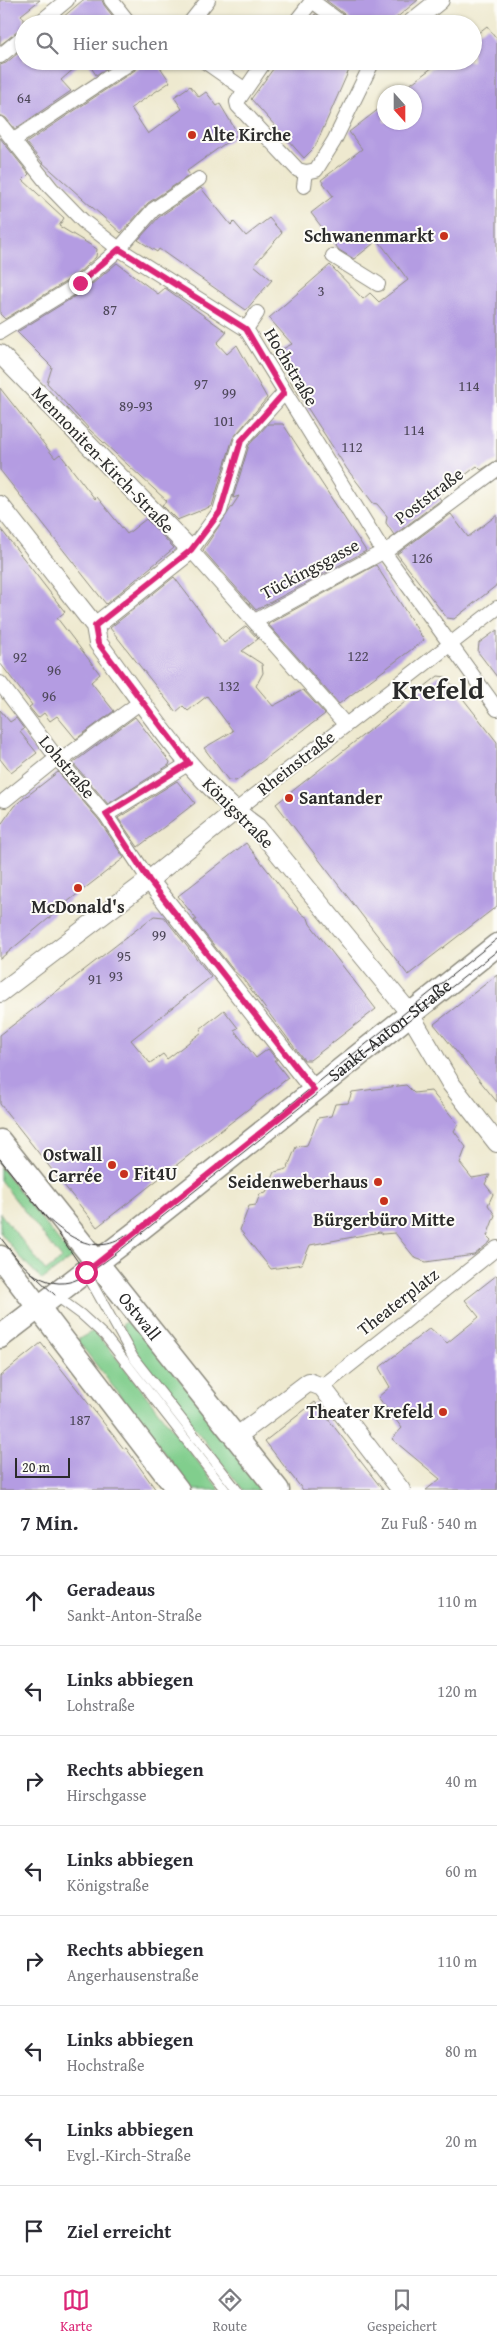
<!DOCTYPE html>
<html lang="de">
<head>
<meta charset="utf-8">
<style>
  :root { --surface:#fff; --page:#f7f7f7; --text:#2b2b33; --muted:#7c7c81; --line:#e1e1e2; --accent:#db2777 }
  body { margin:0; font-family:"Gentium Book Plus",serif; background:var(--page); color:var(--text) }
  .compass { position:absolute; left:377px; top:85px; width:45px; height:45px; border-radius:50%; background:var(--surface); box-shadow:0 1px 4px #0004; rotate:159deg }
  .scale { position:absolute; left:15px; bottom:12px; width:55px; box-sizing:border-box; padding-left:5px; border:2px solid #2b2b2b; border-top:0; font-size:14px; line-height:18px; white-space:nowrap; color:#2b2b2b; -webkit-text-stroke:4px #fdfcf7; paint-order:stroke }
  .stop { position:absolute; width:15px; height:15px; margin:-11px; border:4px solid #db2777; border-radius:50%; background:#fff }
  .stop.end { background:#db2777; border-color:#fff; box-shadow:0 1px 5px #0008 }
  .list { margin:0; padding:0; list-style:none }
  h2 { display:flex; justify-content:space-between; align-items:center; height:65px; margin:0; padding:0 20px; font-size:21px }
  h2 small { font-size:16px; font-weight:400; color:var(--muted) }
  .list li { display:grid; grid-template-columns:32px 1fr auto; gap:15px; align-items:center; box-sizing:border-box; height:90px; padding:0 20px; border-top:1px solid var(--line) }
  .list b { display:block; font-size:19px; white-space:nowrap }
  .list p { margin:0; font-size:16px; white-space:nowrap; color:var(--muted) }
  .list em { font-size:16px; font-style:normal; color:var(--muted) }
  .icon { flex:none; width:28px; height:28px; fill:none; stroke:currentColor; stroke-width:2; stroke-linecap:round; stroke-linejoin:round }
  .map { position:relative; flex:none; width:497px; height:1490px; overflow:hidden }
  .search { position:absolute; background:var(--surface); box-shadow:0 1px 4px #0004; left:15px; right:15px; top:15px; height:55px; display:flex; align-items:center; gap:12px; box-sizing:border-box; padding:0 18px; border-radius:28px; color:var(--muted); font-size:19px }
  .sheet { height:785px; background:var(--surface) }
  nav { display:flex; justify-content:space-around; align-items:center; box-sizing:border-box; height:70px; border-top:1px solid var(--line); background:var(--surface); font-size:14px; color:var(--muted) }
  nav a { display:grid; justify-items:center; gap:2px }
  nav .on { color:var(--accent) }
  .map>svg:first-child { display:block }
  .green { fill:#81ce8d; stroke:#567c5c }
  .building { fill:#b49ce2 }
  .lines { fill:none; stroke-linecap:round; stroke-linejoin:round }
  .service-casing { stroke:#8c8a7d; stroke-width:11 }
  .pedestrian-casing { stroke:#8c8a7d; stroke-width:16 }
  .minor-casing { stroke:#8c8a7d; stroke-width:20 }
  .tertiary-casing { stroke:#8c8a7d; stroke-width:25 }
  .service { stroke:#fff; stroke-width:9 }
  .pedestrian { stroke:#fff; stroke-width:14 }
  .minor { stroke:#fff; stroke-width:18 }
  .tertiary { stroke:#fff; stroke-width:22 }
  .tram { stroke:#2b2b2b; stroke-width:1 }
  .route { stroke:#db2777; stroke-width:6 }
  .poi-dot { fill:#c8321e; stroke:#fdfcf7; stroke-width:2 }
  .labels { text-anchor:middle; stroke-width:4; stroke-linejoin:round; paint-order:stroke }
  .number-label { font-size:15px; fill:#4d4759 }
  .poi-label { font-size:18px; font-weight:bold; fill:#2b2b2b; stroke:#fdfcf7; text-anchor:end }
  .street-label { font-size:18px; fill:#2b2b2b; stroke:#fdfcf7 }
  .town-label { font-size:28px; font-weight:bold; fill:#2b2b2b; stroke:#fdfcf7 }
</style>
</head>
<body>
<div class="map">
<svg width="497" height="1490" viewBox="0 0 497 1490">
  <rect width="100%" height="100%" fill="#fdfcf7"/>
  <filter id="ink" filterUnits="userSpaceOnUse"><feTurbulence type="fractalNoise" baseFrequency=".02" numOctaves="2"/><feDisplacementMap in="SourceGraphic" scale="10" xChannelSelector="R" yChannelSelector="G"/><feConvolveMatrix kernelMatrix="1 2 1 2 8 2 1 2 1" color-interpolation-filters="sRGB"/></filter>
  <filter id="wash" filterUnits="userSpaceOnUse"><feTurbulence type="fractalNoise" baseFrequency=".0096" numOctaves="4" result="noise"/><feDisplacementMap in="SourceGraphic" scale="20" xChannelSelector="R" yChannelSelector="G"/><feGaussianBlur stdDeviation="1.12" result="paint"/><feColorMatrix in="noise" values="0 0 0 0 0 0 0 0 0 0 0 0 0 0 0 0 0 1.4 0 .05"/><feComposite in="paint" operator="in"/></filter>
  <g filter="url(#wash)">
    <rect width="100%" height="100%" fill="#eee9cf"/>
    <path class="green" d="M0,1166L72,1258L42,1280L19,1256L0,1232V1213L46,1271L62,1259L0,1180Z
      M132,1319L265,1488L263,1490H243L142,1361L122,1324Z
      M93,1331L108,1347L220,1490H193L77,1340Z"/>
    <g id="blocks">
      <path class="building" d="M0,0H40L21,15L24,19V27L0,45Z
        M83,0H102L104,5L119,24H55Z
        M326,0H418L389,24H352L348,17Z
        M315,14L328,24H307Z
        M487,26L497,39V460L481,470L477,466L438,496L441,500L394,535L386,523L387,516L377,504L373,503L347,469L292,384L275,353L292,344L269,318L330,265L363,299L370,293L379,302L408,280L378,240L354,259L339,250L311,213L333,196L321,180L362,149L349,132L384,105V122H414V92H400L441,61H473V37Z
        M24,48V61H83L61,80L71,91L15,129L6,118L0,115V65L6,63Z
        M87,61H117L96,75Z
        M142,61H156L170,82L131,108L148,134L182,109L174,97L190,86L199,97L206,92L217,106L220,104L238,134L187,171L190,175L148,203L121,233L43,163L26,143L138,68Z
        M279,61H353L315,147L304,158L251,99Z
        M0,138L29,174L23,180L64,218L59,226L97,249L96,257L75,276L5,319L0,314Z
        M201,188L231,225L234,222L246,236L269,218L282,233L254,265L272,280L246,310L159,249L157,252L138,240L159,217Z
        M117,263L158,294L165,288L227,332L217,343L227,354L237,345L267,398L233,438L212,506L177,520L162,505L167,501L90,430L47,383L52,367L17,332L85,290Z
        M0,388L55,458L60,454L95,499L97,497L127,534L146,519L174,548L106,604L0,470Z
        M268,424H283L366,551L256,610L203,550L239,496L233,498L249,445Z
        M451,514L468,537L497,515V585L454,619L447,618L397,554Z
        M0,528L65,612L57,618L100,674L91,682L114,711L76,739L57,716L50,721L44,713L38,718L29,707L32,705L0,663Z
        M376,565L424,640L339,704L268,624Z
        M174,577L224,643L246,626L258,639L242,651L262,664L263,673L256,686L273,706L303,690L325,714L236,781L228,780L204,748L233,731L207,696L188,711L183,706L176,712L110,628Z
        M497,630V677L478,652L479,643Z
        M438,676L446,677L497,742V906L408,975L276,804Z
        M0,710L10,722L16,718L24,729L20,732L37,753L11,773L0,759Z
        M135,717L170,762L169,765L108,804L73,763Z
        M58,772L99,820L124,858L53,913L54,914L0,959V826L14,806Z
        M177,781L195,803L138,847L118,818Z
        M246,843L302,914L308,918L310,924L376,1009L310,1060H304L243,979L234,971L194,920H197L178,896Z
        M154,916L164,917L211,977L131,1040L150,1063L163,1054L167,1059L202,1032L200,1029L224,1010L238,1028L234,1030L256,1058L268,1049L277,1060H274L288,1078L97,1227L0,1104V1035Z
        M497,975V1102L434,1024Z
        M406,1085L414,1093L431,1091L458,1124L454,1131L466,1147L460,1163L472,1178L490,1175L485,1184L493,1194L488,1205L495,1215L487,1236L491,1240L490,1242L474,1255L426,1262L415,1258L395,1233L383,1234L380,1232L310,1245L302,1264L271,1269L240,1230L249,1206L256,1205L260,1194L266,1193L275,1172L287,1169L296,1147L307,1145L318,1118L331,1116L335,1104L348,1103L352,1092Z
        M497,1275V1490H426L440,1479L392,1439L402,1428L378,1397L390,1387L379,1368L430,1328L447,1343L479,1317L465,1300Z
        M41,1343L124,1449L126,1448L156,1490H0V1376Z
        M315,1402L365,1467L383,1490H303L287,1470L265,1441Z"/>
    </g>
  </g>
  <g filter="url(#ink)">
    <use href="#blocks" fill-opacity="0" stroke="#8c8a7d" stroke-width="1"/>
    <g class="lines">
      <g class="service-casing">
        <path id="service" d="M85,1271L133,1357L237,1490
          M56,1296L82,1315L105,1336L225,1490"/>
      </g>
      <g class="pedestrian-casing">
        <path id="pedestrian" d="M111,0L130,24
          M311,0L343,24
          M38,24L67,0
          M189,24L208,0
          M294,24L312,1
          M0,56L24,36
          M204,61L244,89
          M265,61L237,102L238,106L298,170L306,172L316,170L334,141L373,61
          M0,124L51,188L83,221L119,249L246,329L383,551L497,709
          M14,140L133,61
          M304,186L306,172
          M333,256L378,284
          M246,329L257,313
          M0,332L80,283L119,249L153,210L199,179
          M284,393L241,441L220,511L191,550L345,724
          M255,621L392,547L497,469
          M0,683L57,758L106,815L149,880
          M5,800L57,758L67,756L142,701
          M235,811L497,608
          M106,815L189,763
          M322,1387L497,1248"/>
      </g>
      <g class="minor-casing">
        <path id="minor" d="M410,24L440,0
          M0,354L191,550L95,626
          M0,505L95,626L98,643C145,706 192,781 257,827L408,1011L451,1084L497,1143
          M149,880L314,1090
          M0,993L149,880L235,811
          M236,1437L309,1382L322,1387L401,1490"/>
      </g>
      <g class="tertiary-casing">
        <g id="tertiary">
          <path id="s1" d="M0,1141L278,1490"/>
          <path d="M0,1257L178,1490"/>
          <path id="s2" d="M0,1337L138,1231L497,945"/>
        </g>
      </g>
      <use href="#service" class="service"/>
      <use href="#pedestrian" class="pedestrian"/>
      <use href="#minor" class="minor"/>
      <use href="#tertiary" class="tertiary"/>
      <path class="tram" d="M275,1117L497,939
        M0,1159L46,1217
        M42,1213C65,1236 97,1259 128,1234
        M58,1233L85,1272
        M0,1237L18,1260L55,1295
        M30,1272C66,1296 83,1277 114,1255L497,951"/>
    </g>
  </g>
  <g class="lines" filter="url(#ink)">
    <path class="route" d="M80,283L119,249L246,329L284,393L241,441L220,512L191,550L95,626L98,643L189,763L106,814L149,880L314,1090L86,1272"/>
  </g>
  <g class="poi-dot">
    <circle cx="192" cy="135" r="5"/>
    <circle cx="444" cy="236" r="5"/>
    <circle cx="289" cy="798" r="5"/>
    <circle cx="78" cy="888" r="5"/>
    <circle cx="112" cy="1165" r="5"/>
    <circle cx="124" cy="1174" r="5"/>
    <circle cx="378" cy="1182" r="5"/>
    <circle cx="384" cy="1201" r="5"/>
    <circle cx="443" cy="1412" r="5"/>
  </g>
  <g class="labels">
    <g class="number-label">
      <text x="24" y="103">64</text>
      <text x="321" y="296">3</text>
      <text x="110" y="315">87</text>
      <text x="201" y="389">97</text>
      <text x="469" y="391">114</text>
      <text x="229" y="398">99</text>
      <text x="136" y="411">89-93</text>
      <text x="224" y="426">101</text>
      <text x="414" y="435">114</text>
      <text x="352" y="452">112</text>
      <text x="422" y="563">126</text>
      <text x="358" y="661">122</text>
      <text x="20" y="662">92</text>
      <text x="54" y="675">96</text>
      <text x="229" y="691">132</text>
      <text x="49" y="701">96</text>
      <text x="159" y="940">99</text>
      <text x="124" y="961">95</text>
      <text x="116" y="981">93</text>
      <text x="95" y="984">91</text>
      <text x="80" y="1425">187</text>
    </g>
    <g class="poi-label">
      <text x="202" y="141" text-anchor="start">Alte Kirche</text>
      <text x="434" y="242">Schwanenmarkt</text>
      <text x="299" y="804" text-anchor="start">Santander</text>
      <text x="78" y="913" text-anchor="middle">McDonald's</text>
      <text x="102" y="1161">Ostwall<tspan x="102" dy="21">Carrée</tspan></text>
      <text x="134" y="1180" text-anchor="start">Fit4U</text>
      <text x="368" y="1188">Seidenweberhaus</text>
      <text x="384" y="1226" text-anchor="middle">Bürgerbüro Mitte</text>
      <text x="433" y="1418">Theater Krefeld</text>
    </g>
    <g class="street-label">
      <text transform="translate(291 367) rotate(59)" y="6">Hochstraße</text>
      <text transform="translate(103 460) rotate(46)" y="6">Mennoniten-Kirch-Straße</text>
      <text transform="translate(429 496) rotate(-37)" y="6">Poststraße</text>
      <text transform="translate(310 569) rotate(-28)" y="6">Tückingsgasse</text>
      <text transform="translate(296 763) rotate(-38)" y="6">Rheinstraße</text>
      <text transform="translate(67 767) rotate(50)" y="6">Lohstraße</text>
      <text transform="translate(238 813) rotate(45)" y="6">Königstraße</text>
      <text dy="6" stroke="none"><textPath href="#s2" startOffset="496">Sankt-Anton-Straße</textPath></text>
      <text transform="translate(398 1302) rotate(-38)" y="6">Theaterplatz</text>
      <text dy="6" stroke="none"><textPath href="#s1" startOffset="224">Ostwall</textPath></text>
    </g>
    <g class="town-label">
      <text x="438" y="699">Krefeld</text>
    </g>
  </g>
</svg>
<svg class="compass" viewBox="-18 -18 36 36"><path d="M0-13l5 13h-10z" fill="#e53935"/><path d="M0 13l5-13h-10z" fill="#7c7c81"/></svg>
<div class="scale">20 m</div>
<div class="stop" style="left:86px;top:1272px"></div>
<div class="stop end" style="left:80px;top:283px"></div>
<div class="search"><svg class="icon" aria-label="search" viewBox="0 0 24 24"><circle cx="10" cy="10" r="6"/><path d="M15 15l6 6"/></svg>Hier suchen</div>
</div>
<section class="sheet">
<h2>7 Min.<small>Zu Fuß · 540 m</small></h2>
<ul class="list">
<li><svg class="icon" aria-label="ahead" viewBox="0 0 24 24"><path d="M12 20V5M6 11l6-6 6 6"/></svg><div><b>Geradeaus</b><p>Sankt-Anton-Straße</p></div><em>110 m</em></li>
<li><svg class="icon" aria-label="left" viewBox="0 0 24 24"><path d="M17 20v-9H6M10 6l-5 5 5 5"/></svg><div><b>Links abbiegen</b><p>Lohstraße</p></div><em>120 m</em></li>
<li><svg class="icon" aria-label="right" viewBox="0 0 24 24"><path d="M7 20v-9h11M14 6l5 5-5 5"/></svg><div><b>Rechts abbiegen</b><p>Hirschgasse</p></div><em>40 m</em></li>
<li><svg class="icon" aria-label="left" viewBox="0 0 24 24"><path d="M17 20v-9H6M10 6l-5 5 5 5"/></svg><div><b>Links abbiegen</b><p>Königstraße</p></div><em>60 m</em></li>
<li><svg class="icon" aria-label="right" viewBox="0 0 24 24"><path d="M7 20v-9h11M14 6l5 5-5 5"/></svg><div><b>Rechts abbiegen</b><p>Angerhausenstraße</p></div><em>110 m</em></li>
<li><svg class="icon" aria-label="left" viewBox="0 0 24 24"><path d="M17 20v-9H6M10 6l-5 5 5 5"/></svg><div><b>Links abbiegen</b><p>Hochstraße</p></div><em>80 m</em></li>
<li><svg class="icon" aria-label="left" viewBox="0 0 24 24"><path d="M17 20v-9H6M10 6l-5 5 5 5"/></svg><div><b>Links abbiegen</b><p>Evgl.-Kirch-Straße</p></div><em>20 m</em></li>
<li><svg class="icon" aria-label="arrive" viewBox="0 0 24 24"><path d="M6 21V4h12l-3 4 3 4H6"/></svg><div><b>Ziel erreicht</b></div></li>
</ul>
</section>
<nav>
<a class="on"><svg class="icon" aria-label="map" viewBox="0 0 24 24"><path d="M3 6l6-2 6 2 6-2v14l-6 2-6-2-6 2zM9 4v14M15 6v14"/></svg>Karte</a>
<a><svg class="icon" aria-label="directions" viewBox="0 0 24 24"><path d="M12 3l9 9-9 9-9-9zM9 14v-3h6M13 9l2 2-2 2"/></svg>Route</a>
<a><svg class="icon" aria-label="saved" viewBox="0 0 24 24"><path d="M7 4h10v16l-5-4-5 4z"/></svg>Gespeichert</a>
</nav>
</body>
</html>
